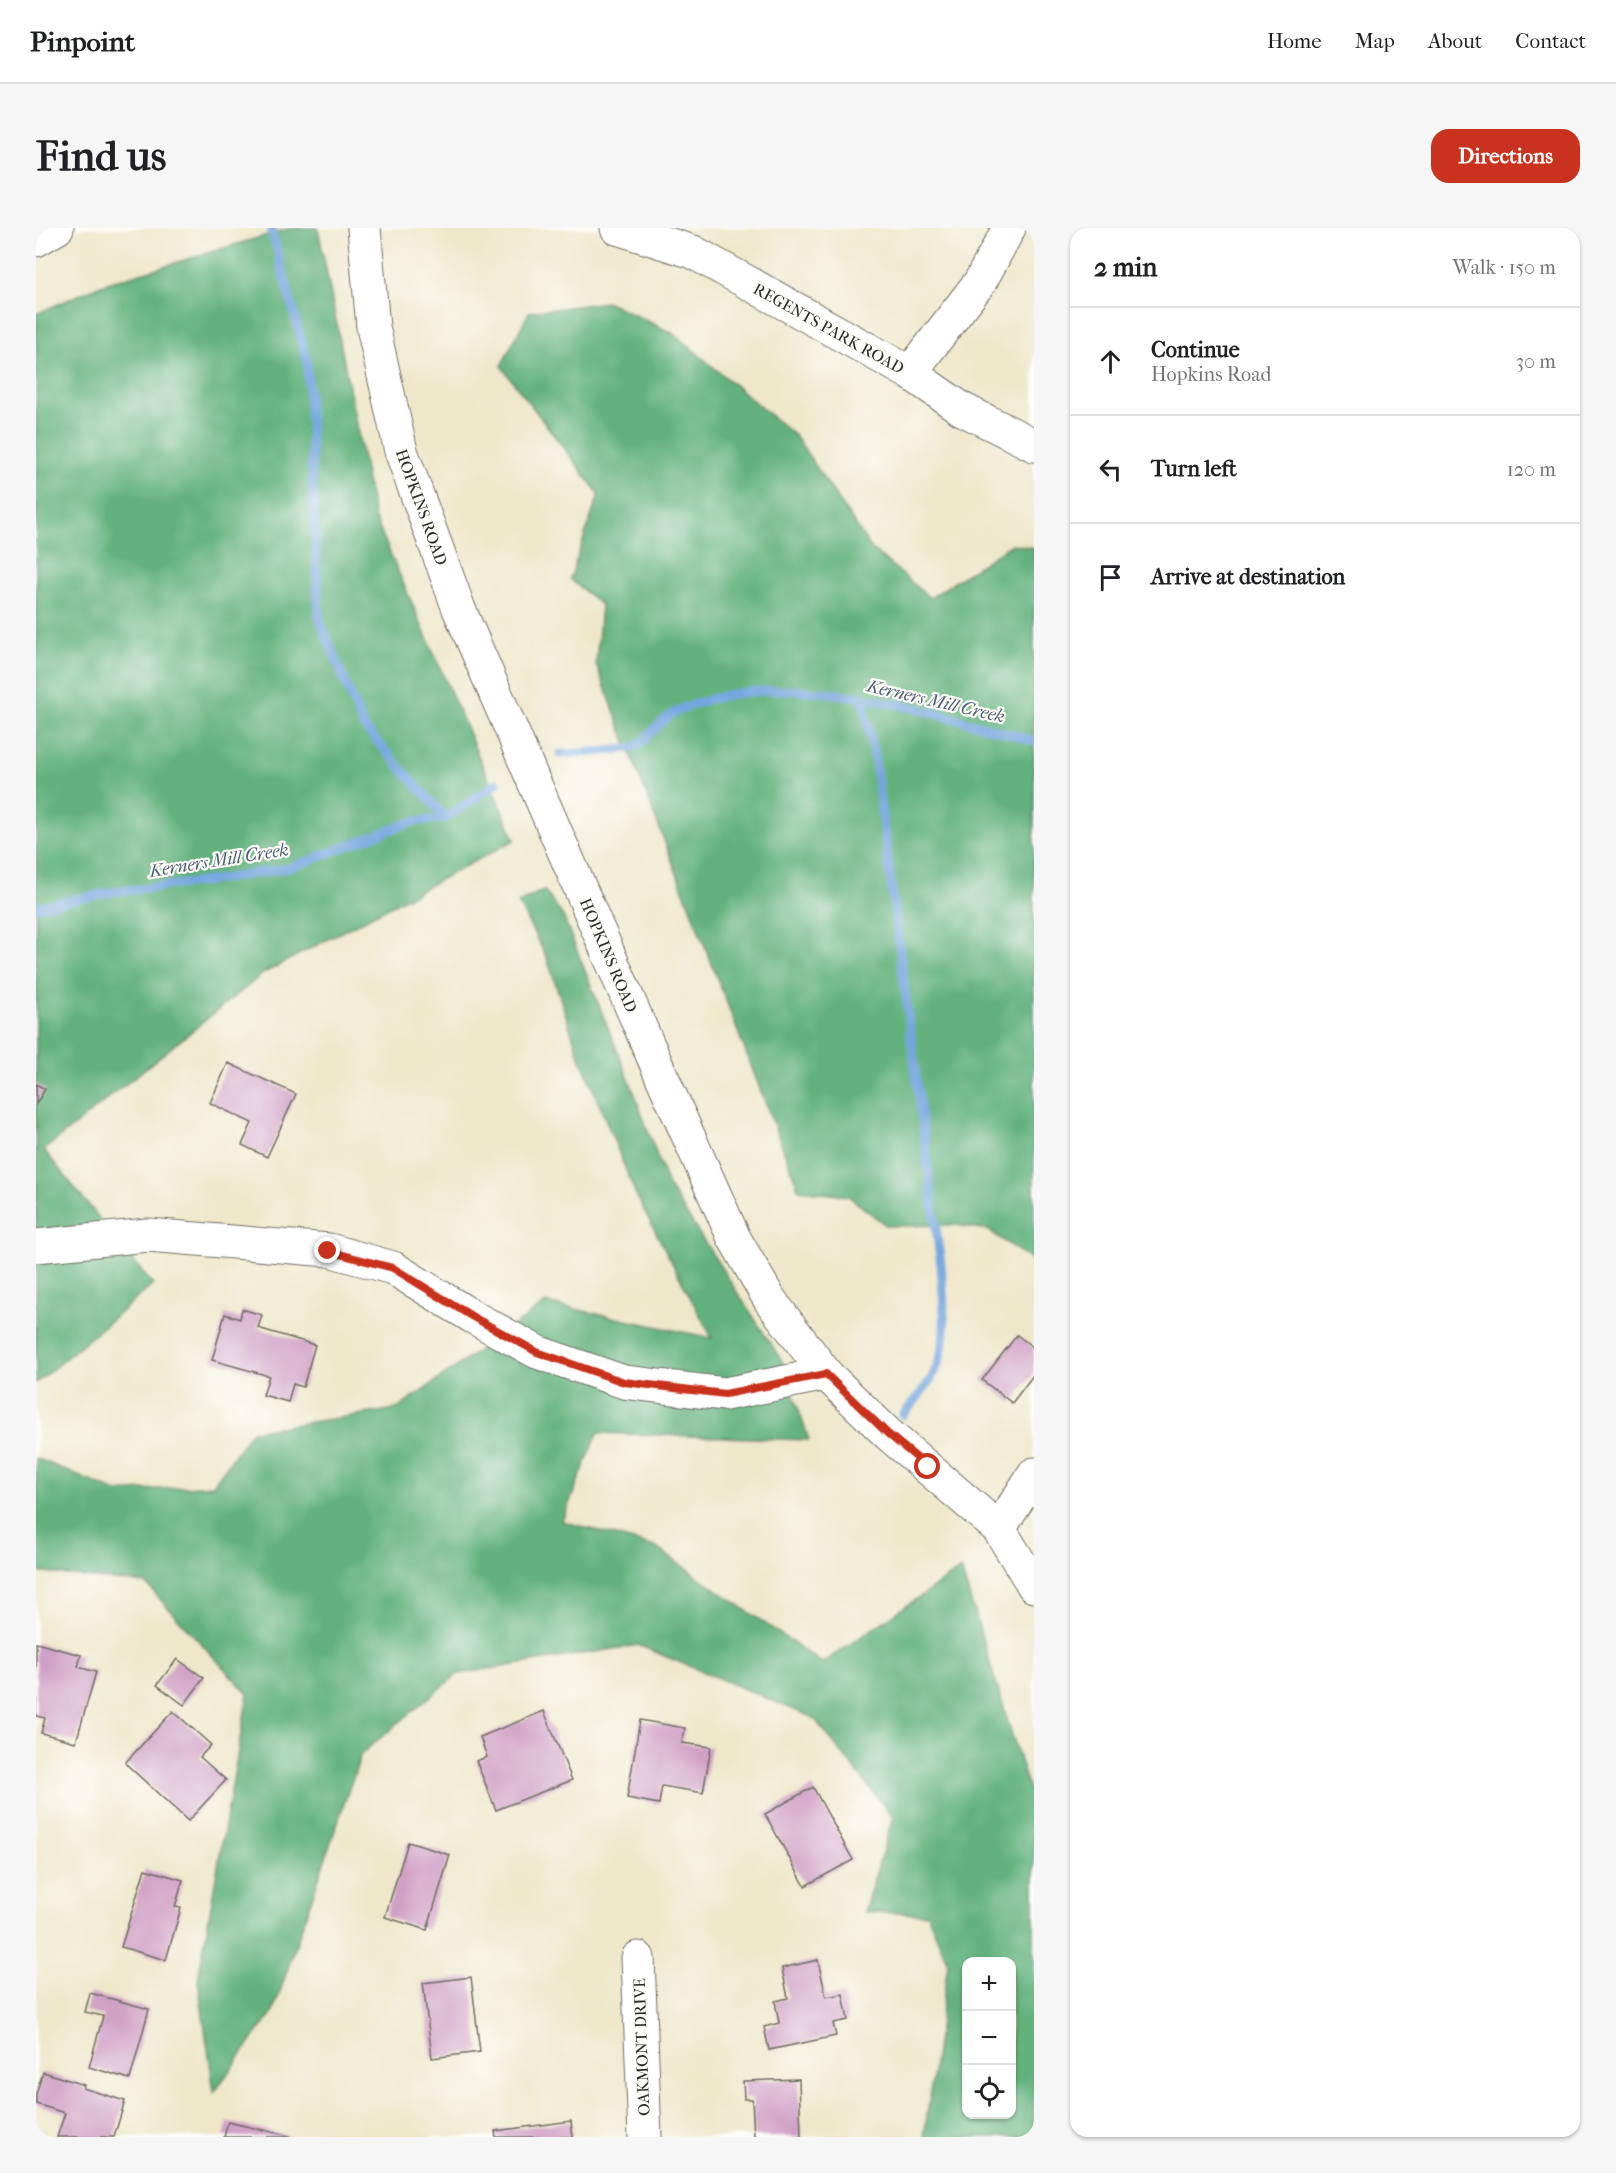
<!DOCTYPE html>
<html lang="en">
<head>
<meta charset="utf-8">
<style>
  :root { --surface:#fff; --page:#f6f6f6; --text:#202124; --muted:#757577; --line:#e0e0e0; --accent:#c8321e }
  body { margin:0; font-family:"IM FELL French Canon",serif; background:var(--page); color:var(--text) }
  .controls { position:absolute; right:18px; bottom:18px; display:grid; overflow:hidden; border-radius:12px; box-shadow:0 2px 4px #0004 }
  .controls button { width:54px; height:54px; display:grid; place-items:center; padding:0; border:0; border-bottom:2px solid var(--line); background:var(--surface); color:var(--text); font:30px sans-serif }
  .stop { position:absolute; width:18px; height:18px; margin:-14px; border:4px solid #c8321e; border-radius:50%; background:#fff }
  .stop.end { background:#c8321e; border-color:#fff; box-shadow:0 2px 6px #0008 }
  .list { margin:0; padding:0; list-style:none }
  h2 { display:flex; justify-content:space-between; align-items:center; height:78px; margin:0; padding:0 24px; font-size:26px }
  h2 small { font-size:20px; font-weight:400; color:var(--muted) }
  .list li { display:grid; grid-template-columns:39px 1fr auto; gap:18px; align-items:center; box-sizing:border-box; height:108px; padding:0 24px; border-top:2px solid var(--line) }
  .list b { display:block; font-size:22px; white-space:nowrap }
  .list p { margin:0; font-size:20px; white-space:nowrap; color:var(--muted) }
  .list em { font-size:20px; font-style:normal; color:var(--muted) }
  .icon { flex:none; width:33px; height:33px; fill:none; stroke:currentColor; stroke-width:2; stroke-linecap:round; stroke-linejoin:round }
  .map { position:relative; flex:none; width:998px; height:1909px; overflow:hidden; border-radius:18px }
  header { display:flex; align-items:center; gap:36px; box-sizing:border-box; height:84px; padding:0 30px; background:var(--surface); border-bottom:2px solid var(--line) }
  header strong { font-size:28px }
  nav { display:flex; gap:33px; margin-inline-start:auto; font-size:21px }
  .intro { display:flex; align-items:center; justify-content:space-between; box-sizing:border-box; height:144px; padding:0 36px }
  h1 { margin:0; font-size:42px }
  .button { padding:15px 27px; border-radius:18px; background:var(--accent); color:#fff; font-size:21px; font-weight:700 }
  main { display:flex; gap:36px; padding:0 36px }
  aside { flex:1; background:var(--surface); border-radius:18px; box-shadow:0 2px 4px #0004 }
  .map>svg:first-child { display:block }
  .forest { fill:#63b27e; stroke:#476e54; stroke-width:1.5; fill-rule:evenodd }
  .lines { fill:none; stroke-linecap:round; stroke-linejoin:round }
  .stream { stroke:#74a6df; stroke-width:9 }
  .building { fill:#d0a0c6 }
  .minor-casing { stroke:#6f6d63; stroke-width:35 }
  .major-casing { stroke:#6f6d63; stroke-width:35 }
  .minor { stroke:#fff; stroke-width:33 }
  .major { stroke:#fff; stroke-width:33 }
  .route { stroke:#c8321e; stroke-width:8 }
  .labels { text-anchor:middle; stroke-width:4.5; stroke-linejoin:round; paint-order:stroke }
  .street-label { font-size:16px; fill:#2b2b2b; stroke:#fdfcf7 }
  .water-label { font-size:18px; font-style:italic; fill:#485c73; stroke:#fdfcf7 }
</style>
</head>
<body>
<header>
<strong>Pinpoint</strong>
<nav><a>Home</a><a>Map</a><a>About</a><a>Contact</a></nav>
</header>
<div class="intro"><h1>Find us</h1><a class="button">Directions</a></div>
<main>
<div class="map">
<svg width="998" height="1909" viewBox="0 0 998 1909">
  <rect width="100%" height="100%" fill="#fdfcf7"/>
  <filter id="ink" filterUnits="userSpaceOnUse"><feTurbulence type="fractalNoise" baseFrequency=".0167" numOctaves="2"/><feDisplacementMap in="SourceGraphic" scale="12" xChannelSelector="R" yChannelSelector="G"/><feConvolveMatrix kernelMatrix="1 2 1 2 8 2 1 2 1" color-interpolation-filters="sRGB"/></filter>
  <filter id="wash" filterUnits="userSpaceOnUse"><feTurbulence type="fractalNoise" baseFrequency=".008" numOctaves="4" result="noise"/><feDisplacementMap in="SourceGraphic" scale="24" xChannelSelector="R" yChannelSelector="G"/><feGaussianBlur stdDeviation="1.35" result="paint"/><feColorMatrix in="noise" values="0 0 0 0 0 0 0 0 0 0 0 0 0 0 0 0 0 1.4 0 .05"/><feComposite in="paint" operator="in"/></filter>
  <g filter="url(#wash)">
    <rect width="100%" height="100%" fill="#eee7ca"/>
    <path class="forest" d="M255,0H282L338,288L479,612L228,745L8,922L117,1057L0,1155V86L65,57Z
      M572,74L638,106L760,209L835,320L894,370L976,316L998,320V1034L952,1002L920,997L851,998L812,968L763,962L560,436L565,377L534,351L563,266L465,138L493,84Z
      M508,662L527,688L598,864L632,958L746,1133L773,1212L562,1205L526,1293L619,1319L786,1435L925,1341L998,1578V1909H888L912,1735L891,1686L828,1684L857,1589L778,1490L602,1417L422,1446L325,1526L237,1784L178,1864L162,1752L212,1466L109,1355L0,1344V1230L80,1264L177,1257L216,1203L361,1181L510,1075L676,1110L600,967L542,824L511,730L482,675ZM930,1734H975V1886H930Z"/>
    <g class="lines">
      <path class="stream" d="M235,0L271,133L283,390L327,498L410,590
        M827,471L839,534L905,1037C907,1073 915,1117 896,1149C888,1163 877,1175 867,1187
        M524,526C537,525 593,523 601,518C610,512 618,500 627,493C636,484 655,477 668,473C765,442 902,485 998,513
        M0,679L76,664L167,654L253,640L375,594L410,590L461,555"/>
    </g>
    <g id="blocks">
      <path class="building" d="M192,835L260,866L231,929L206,917L216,895L174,875Z
        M0,856L9,861L0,876Z
        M206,1081L226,1087L222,1100L279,1117L267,1159L257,1156L252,1174L227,1167L233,1148L176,1132L189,1086L204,1091Z
        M981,1107L998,1120V1146L976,1175L946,1152Z
        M0,1415L45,1427L42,1439L60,1444L40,1514L5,1505L9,1490L0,1488Z
        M141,1431L168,1450L148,1477L121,1457Z
        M137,1483L175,1517L164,1529L190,1552L152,1593L89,1535Z
        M508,1483L536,1552L460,1582L440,1533L451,1529L444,1509Z
        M604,1492L649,1500L646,1515L675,1519L667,1565L626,1558L623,1576L591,1570Z
        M777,1559L817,1632L769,1658L729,1586Z
        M372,1614L414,1627L391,1702L349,1689Z
        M109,1641L147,1652L139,1679L145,1680L130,1732L85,1719Z
        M782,1732L790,1769L807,1766L812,1792L797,1795L800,1808L733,1822L728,1799L743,1795L739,1773L752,1770L746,1740Z
        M435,1749L444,1824L396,1830L387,1755Z
        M54,1765L113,1781L94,1851L53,1839L67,1788L49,1784Z
        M7,1844L48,1857L47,1860L89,1873L78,1909H21L29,1885L0,1876V1866Z
        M763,1851L765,1909H718L716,1871H708L707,1853Z
        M535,1893L537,1909H460L459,1903Z
        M192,1894L254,1908V1909H188Z"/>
    </g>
  </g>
  <g filter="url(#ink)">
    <use href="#blocks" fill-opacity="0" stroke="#6f6d63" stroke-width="1.5"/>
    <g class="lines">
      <g class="minor-casing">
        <path id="minor" d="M581,0L657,24L874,145L926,181L998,217
          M0,12L21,0
          M874,145L944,54L973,0
          M0,1018L112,1007L293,1022L357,1040L437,1089L501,1124L588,1154L689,1166L790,1146
          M963,1301L998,1246
          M602,1730L609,1909"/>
      </g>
      <g class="major-casing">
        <path id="major" d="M328,0L337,99L365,223L423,381L622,840L698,1010L734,1072L790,1146L852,1206L963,1301L998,1358"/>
      </g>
      <use href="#minor" class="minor"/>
      <use href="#major" class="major"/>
    </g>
  </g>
  <g class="lines" filter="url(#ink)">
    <path class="route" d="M292,1023L357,1040L437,1089L501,1124L588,1154L689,1166L790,1146L852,1206L892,1239"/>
  </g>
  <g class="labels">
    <g class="street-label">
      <text transform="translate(793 100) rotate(29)" y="6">REGENTS PARK ROAD</text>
      <text transform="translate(386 279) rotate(70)" y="6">HOPKINS ROAD</text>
      <text transform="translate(573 727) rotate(67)" y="6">HOPKINS ROAD</text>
      <text transform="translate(605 1819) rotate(-92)" y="6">OAKMONT DRIVE</text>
    </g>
    <g class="water-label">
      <text transform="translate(900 473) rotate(13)" y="6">Kerners Mill Creek</text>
      <text transform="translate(183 632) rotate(-9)" y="6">Kerners Mill Creek</text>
    </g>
  </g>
</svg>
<div class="controls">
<button>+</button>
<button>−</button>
<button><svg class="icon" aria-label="locate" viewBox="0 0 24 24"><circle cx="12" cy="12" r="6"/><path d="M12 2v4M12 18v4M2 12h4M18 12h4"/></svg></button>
</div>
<div class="stop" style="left:892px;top:1239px"></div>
<div class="stop end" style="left:292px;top:1023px"></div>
</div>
<aside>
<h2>2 min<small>Walk · 150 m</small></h2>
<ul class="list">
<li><svg class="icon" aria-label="ahead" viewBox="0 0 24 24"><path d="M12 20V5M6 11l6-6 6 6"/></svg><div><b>Continue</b><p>Hopkins Road</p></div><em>30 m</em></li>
<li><svg class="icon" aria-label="left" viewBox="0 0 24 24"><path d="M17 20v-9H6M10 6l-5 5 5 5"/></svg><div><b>Turn left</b></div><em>120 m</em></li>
<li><svg class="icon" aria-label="arrive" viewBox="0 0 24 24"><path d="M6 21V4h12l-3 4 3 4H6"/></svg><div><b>Arrive at destination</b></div></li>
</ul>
</aside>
</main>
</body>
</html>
